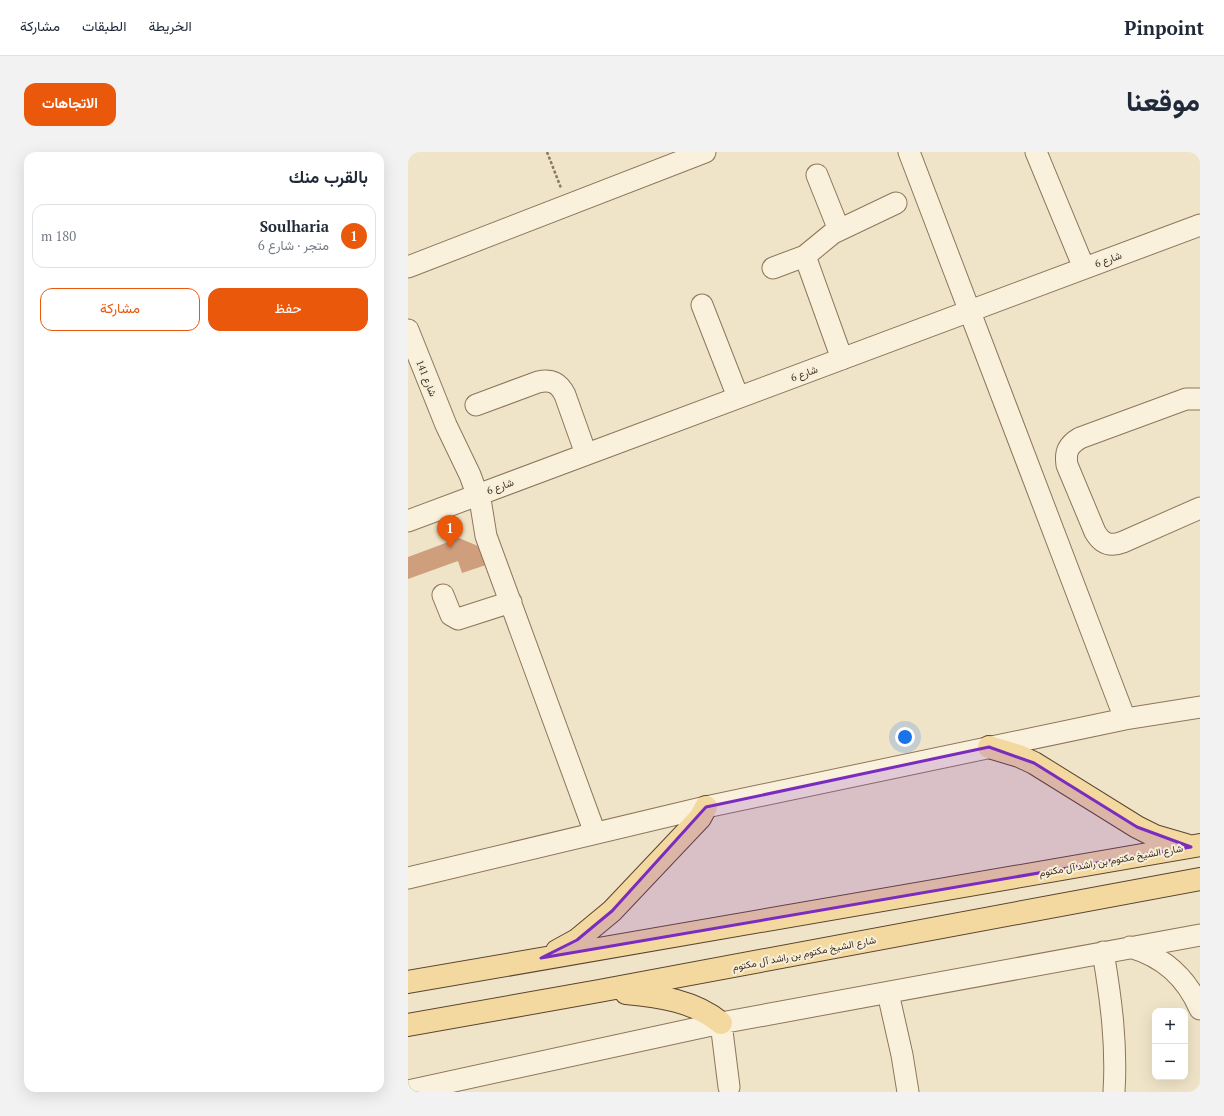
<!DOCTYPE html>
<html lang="ar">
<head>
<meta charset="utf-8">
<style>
  :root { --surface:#fff; --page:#f2f2f3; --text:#1f2937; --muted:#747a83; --line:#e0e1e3; --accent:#ea580c }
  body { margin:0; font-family:"PT Serif",Vazirmatn,serif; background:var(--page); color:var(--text); direction:rtl }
  .controls { position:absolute; right:12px; bottom:12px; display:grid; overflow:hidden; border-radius:8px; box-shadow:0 4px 16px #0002 }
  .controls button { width:36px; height:36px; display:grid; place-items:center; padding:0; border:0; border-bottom:1px solid var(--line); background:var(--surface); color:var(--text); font:20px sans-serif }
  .you { position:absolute; left:497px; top:585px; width:14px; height:14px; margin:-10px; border:3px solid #fff; border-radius:50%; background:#1a73e8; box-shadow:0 0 0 6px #1a73e833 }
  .badge { display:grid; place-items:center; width:26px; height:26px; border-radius:50%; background:var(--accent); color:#fff; font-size:13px; font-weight:700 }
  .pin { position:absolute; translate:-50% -33px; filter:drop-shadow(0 1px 2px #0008) }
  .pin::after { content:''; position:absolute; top:21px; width:14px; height:12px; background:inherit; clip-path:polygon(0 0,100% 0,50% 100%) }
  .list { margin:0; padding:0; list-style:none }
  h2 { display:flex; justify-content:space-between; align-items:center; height:52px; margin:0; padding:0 16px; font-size:17px }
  h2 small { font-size:13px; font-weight:400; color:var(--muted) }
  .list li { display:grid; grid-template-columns:26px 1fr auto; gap:12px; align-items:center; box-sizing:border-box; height:64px; margin:0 8px 8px; padding:0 8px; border:1px solid var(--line); border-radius:12px }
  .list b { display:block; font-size:15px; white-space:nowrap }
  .list p { margin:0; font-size:13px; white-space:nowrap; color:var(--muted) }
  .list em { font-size:13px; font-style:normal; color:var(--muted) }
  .actions { display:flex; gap:8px; padding:12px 16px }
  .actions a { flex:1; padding:9px 0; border:1px solid var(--accent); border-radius:12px; text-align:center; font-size:14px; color:var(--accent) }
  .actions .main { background:var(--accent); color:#fff }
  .map { position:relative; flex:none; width:792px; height:940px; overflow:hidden; direction:ltr; border-radius:12px }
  header { display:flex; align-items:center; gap:24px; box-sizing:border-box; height:56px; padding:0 20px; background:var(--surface); border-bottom:1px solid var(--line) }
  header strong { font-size:19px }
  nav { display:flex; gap:22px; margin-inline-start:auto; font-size:14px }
  .intro { display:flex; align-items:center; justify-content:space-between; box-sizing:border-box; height:96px; padding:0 24px }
  h1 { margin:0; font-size:28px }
  .button { padding:10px 18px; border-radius:12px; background:var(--accent); color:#fff; font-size:14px; font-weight:700 }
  main { display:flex; gap:24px; padding:0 24px }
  aside { flex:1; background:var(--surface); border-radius:12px; box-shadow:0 4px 16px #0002 }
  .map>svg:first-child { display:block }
  .building { fill:#cf9f7d }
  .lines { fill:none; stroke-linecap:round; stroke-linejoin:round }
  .minor-casing { stroke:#8d765c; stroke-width:23 }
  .major-casing { stroke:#5b4430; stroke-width:24 }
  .path { stroke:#8d765c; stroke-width:2.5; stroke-dasharray:3 2; stroke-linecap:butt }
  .minor { stroke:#faf1dc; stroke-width:21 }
  .major { stroke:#f3d9a0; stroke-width:22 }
  .marked { fill:#7b2cbf; fill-opacity:0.2; stroke:#7b2cbf; stroke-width:3; stroke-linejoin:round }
  .labels { text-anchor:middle; stroke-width:4; stroke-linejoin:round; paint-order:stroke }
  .street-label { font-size:10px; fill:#3d2e20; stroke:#f7eed8 }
</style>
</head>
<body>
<header>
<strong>Pinpoint</strong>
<nav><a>الخريطة</a><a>الطبقات</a><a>مشاركة</a></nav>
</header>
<div class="intro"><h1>موقعنا</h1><a class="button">الاتجاهات</a></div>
<main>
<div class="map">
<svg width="792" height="940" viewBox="0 0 792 940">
  <rect width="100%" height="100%" fill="#f0e4c8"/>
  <path class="building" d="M51,386L70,394L78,413L54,421L50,409L0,427V405Z"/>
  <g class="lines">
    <g class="minor-casing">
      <path id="minor" d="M501,0L717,567
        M628,0L676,116
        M409,23L431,78
        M397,104L434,207
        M0,115L297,0
        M365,116L397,104L425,81L488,51
        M294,153L330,245
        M0,178L38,273L62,323L73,353L78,384L187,681
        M792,247H778L672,286C660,293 657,300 659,313L687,380C694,392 702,395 715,390L792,356
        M68,253L130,230C144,227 151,231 157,243L178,302
        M0,369L792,73
        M35,443L43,463L50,467L103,450
        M0,726L298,655L717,567L792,555
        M722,795C756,805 778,825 792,857
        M695,800C703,847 709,892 706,940
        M480,841L494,903L500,940
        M313,871L321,935
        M0,939L313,871L792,783"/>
    </g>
    <g class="major-casing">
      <path id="major" d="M581,595L611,604L626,611L729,675L747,684L778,693
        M149,799L169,788L204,759L292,666L298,655
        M0,830L792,693
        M218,841C251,844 287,849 313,871
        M0,873L191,839L792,727"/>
    </g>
    <path class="path" d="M139,0L153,36"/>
    <use href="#minor" class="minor"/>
    <use href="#major" class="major"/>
  </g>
  <path class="marked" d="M581,595L626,611L729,675L783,695L133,806L169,788L204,759L298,655Z"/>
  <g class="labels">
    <g class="street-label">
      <text transform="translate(700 107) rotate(-20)" y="4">شارع 6</text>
      <text transform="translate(396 221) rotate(-20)" y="4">شارع 6</text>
      <text transform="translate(19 226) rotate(68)" y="4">شارع 141</text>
      <text transform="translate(92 334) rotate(-20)" y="4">شارع 6</text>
      <text transform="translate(703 708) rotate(-10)" y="4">شارع الشيخ مكتوم بن راشد آل مكتوم</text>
      <text transform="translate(396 801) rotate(-11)" y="4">شارع الشيخ مكتوم بن راشد آل مكتوم</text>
    </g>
  </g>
</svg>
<div class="controls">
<button>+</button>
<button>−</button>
</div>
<div class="you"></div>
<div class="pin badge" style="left:42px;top:396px">1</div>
</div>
<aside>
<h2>بالقرب منك<small></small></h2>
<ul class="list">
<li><span class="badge">1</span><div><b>Soulharia</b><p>متجر · شارع 6</p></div><em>180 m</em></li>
</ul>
<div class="actions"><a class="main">حفظ</a><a>مشاركة</a></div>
</aside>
</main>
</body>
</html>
